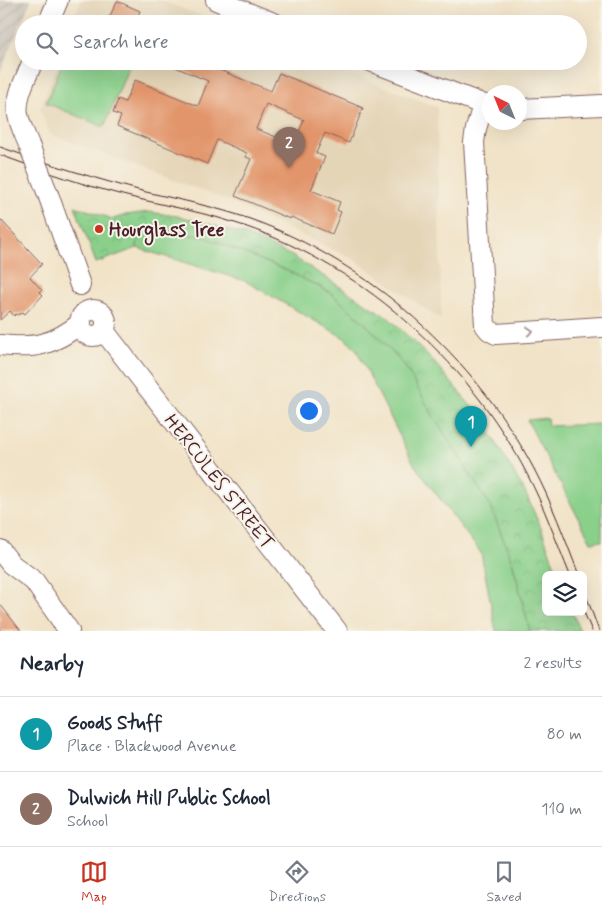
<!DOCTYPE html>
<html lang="en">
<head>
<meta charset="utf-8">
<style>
  :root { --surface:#fff; --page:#f2f2f3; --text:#1f2937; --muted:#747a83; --line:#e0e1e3; --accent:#c8321e }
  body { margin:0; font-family:Mynerve,sans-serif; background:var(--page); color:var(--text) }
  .controls { position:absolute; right:15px; bottom:15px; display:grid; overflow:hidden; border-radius:8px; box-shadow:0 5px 20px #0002 }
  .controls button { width:45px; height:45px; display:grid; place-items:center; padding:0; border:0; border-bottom:1px solid var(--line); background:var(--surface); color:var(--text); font:25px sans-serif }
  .compass { position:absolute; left:482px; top:85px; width:45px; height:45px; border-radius:50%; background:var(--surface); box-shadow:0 5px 20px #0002; rotate:317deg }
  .you { position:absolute; left:308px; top:410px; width:18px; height:18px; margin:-12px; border:4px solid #fff; border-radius:50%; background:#1a73e8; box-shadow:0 0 0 8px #1a73e833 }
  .badge { display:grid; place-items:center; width:32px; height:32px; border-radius:50%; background:var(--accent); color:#fff; font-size:16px; font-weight:700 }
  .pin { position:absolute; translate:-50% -41px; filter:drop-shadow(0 1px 2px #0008) }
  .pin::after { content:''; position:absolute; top:26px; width:18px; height:15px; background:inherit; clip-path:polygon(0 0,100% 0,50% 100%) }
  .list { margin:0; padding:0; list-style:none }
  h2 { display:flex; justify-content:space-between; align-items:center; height:65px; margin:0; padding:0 20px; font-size:21px }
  h2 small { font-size:16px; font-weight:400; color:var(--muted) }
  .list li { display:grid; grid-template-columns:32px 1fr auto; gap:15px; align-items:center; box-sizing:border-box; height:75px; padding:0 20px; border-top:1px solid var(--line) }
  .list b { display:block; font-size:19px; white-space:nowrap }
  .list p { margin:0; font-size:16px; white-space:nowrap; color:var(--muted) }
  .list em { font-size:16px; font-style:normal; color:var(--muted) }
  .icon { flex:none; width:28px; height:28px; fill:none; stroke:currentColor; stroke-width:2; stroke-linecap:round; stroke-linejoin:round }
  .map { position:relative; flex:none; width:602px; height:631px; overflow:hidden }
  .search { position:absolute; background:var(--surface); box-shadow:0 5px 20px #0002; left:15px; right:15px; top:15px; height:55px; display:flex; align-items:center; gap:12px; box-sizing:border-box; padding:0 18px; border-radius:28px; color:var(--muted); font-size:19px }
  .sheet { height:215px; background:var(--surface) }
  nav { display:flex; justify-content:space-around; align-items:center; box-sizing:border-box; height:70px; border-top:1px solid var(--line); background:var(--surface); font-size:14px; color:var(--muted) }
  nav a { display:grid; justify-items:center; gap:2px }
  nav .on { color:var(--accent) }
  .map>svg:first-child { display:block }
  .built { fill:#e5d5b7 }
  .industrial { fill:url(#industrial-furrows) }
  .grass { fill:#8ad08b; stroke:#6a785b }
  .park { fill:url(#park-crowns); stroke:#6a785b }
  .building { fill:#e2956b; fill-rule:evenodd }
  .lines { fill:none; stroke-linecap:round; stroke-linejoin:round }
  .minor-casing { stroke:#846462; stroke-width:22 }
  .minor { stroke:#fff; stroke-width:20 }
  .tram { stroke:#4a1f2b; stroke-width:1 }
  .minor-bridge-casing { stroke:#846462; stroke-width:22; stroke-linecap:butt }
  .minor-bridge { stroke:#fff; stroke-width:20 }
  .oneway { stroke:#ae9aa0 }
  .poi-dot { fill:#c8321e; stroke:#f7f3e8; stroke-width:2 }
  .labels { text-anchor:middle; stroke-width:4; stroke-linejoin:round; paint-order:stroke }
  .poi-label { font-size:19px; font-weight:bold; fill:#4a1f2b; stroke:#f7f3e8; text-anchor:start }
  .street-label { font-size:19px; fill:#4a1f2b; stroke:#f7f3e8 }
</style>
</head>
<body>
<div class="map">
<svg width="602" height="631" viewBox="0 0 602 631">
  <defs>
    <pattern id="industrial-furrows" width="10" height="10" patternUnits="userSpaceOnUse" patternTransform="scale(1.25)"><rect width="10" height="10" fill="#c9c3b8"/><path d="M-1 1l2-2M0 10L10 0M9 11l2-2" fill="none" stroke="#aea79e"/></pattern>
    <pattern id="park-crowns" width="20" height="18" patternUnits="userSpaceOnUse" patternTransform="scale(1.25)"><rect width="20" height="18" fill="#8ad08b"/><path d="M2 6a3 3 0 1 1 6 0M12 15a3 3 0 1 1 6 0" fill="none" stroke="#79b278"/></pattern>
  </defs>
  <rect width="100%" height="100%" fill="#f7f3e8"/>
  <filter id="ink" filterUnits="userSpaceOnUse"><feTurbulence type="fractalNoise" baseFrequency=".02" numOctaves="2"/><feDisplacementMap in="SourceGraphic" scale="10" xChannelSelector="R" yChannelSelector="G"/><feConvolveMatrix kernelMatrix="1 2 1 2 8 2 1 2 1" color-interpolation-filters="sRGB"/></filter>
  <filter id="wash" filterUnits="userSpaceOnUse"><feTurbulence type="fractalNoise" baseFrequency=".0096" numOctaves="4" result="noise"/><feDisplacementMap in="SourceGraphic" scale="20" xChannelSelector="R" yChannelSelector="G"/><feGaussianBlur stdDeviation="1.12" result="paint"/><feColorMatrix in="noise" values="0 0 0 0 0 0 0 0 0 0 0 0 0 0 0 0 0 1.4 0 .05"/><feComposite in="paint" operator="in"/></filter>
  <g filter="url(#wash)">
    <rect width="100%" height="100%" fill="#f1e3c7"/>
    <path class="built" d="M81,0H160L221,24H72Z
      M58,61H318L437,107L441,320L355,260L229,201L50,134L40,108Z"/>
    <path class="industrial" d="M0,0H31L0,73Z"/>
    <path class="grass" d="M63,61H131L104,127L46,103Z
      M138,230H161L205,237L288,271L331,293L370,328L405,366L434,417L491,507L513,564L530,631H496L481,553L415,466L356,349L343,337L245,281L137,248Z
      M547,418L548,426L602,424V541L591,542L527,420Z"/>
    <path class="park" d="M75,206L113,219L126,215L149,212L183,217L246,235L292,256L390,319L433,361L476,412L491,434L524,490L541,528L558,575H546V612H572L580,631H530L513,564L491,507L434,417L405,366L370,328L331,293L288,271L205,237L161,230H139L137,248L96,263Z"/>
    <g id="blocks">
      <path class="building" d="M117,1L140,11L135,24H122L109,18Z
        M161,61H212L210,66L271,91L279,73L363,108L349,143L325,133L316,153L325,157L311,190L340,202L337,210L341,212L332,234L291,217L290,219L235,196L251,159L246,157L247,153L217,140L207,164L117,126L121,116L113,113L118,99L125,102L135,80L198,106L208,81ZM266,104L304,120L294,144L256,129Z
        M0,219L42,264L30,277L42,290L40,292L43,295L25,314L23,312L18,315L16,314L14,316L10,311L0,320Z
        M0,604L21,631H0Z"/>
    </g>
  </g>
  <g filter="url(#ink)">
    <use href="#blocks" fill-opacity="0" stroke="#846462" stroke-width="1"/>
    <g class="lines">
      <g class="minor-casing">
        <path id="minor" d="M216,0L276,24
          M48,24L58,0
          M370,61L490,107
          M483,105L476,129L474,142L485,325L489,330L496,334L602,327
          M520,109L602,105
          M29,145C25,135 20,125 18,115C15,97 26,78 33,61
          M49,197L80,285
          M80 323a13 13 0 1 1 26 0a13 13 0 1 1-26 0Z
          M104,331L337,631
          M0,345C35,349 53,345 81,323
          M0,550L11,564L34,581L69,631"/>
      </g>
      <use href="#minor" class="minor"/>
      <path class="tram" d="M0,147C49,164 96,179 146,192C181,200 216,207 250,219C368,261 476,358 534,469C552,503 565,539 579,575
        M0,155C36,168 71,181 108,191C149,203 192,209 232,222C357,261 467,358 527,474C544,506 556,541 570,575
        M583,587L599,631
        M583,610L592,631"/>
      <g class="minor-bridge-casing">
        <path id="minor-bridge" d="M29,145L49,197"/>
      </g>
      <use href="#minor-bridge" class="minor-bridge"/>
    </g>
    <defs><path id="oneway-chevron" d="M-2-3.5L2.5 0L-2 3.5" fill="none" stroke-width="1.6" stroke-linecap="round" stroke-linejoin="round" transform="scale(1.25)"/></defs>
    <use class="oneway" href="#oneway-chevron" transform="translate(530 331) rotate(-4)"/>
  </g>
  <circle class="poi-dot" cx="99" cy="229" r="5"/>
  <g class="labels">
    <g class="poi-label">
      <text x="109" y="236">Hourglass Tree</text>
    </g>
    <g class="street-label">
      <text transform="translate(220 481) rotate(52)" y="7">HERCULES STREET</text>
    </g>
  </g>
</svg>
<div class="controls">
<button><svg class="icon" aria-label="layers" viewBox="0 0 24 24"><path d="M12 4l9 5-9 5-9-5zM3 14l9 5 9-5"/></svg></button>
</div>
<svg class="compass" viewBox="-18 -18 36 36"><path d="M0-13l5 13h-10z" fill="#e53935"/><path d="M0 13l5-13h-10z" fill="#747a83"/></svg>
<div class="you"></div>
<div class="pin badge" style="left:471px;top:447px;background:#0f9aa8">1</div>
<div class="pin badge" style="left:289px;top:168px;background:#8d6e63">2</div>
<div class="search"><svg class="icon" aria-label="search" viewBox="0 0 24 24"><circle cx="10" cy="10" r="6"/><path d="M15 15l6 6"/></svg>Search here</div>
</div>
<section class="sheet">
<h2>Nearby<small>2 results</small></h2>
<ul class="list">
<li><span class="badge" style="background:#0f9aa8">1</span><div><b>Goods Stuff</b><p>Place · Blackwood Avenue</p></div><em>80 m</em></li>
<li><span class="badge" style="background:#8d6e63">2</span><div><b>Dulwich Hill Public School</b><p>School</p></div><em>110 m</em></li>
</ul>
</section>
<nav>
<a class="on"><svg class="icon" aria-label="map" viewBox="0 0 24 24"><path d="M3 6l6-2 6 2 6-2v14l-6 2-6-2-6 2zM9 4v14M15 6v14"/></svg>Map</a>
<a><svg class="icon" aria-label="directions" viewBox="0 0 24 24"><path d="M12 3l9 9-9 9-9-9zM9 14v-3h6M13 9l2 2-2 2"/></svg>Directions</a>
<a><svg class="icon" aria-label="saved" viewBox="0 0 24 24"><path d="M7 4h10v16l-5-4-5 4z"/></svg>Saved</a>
</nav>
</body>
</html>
